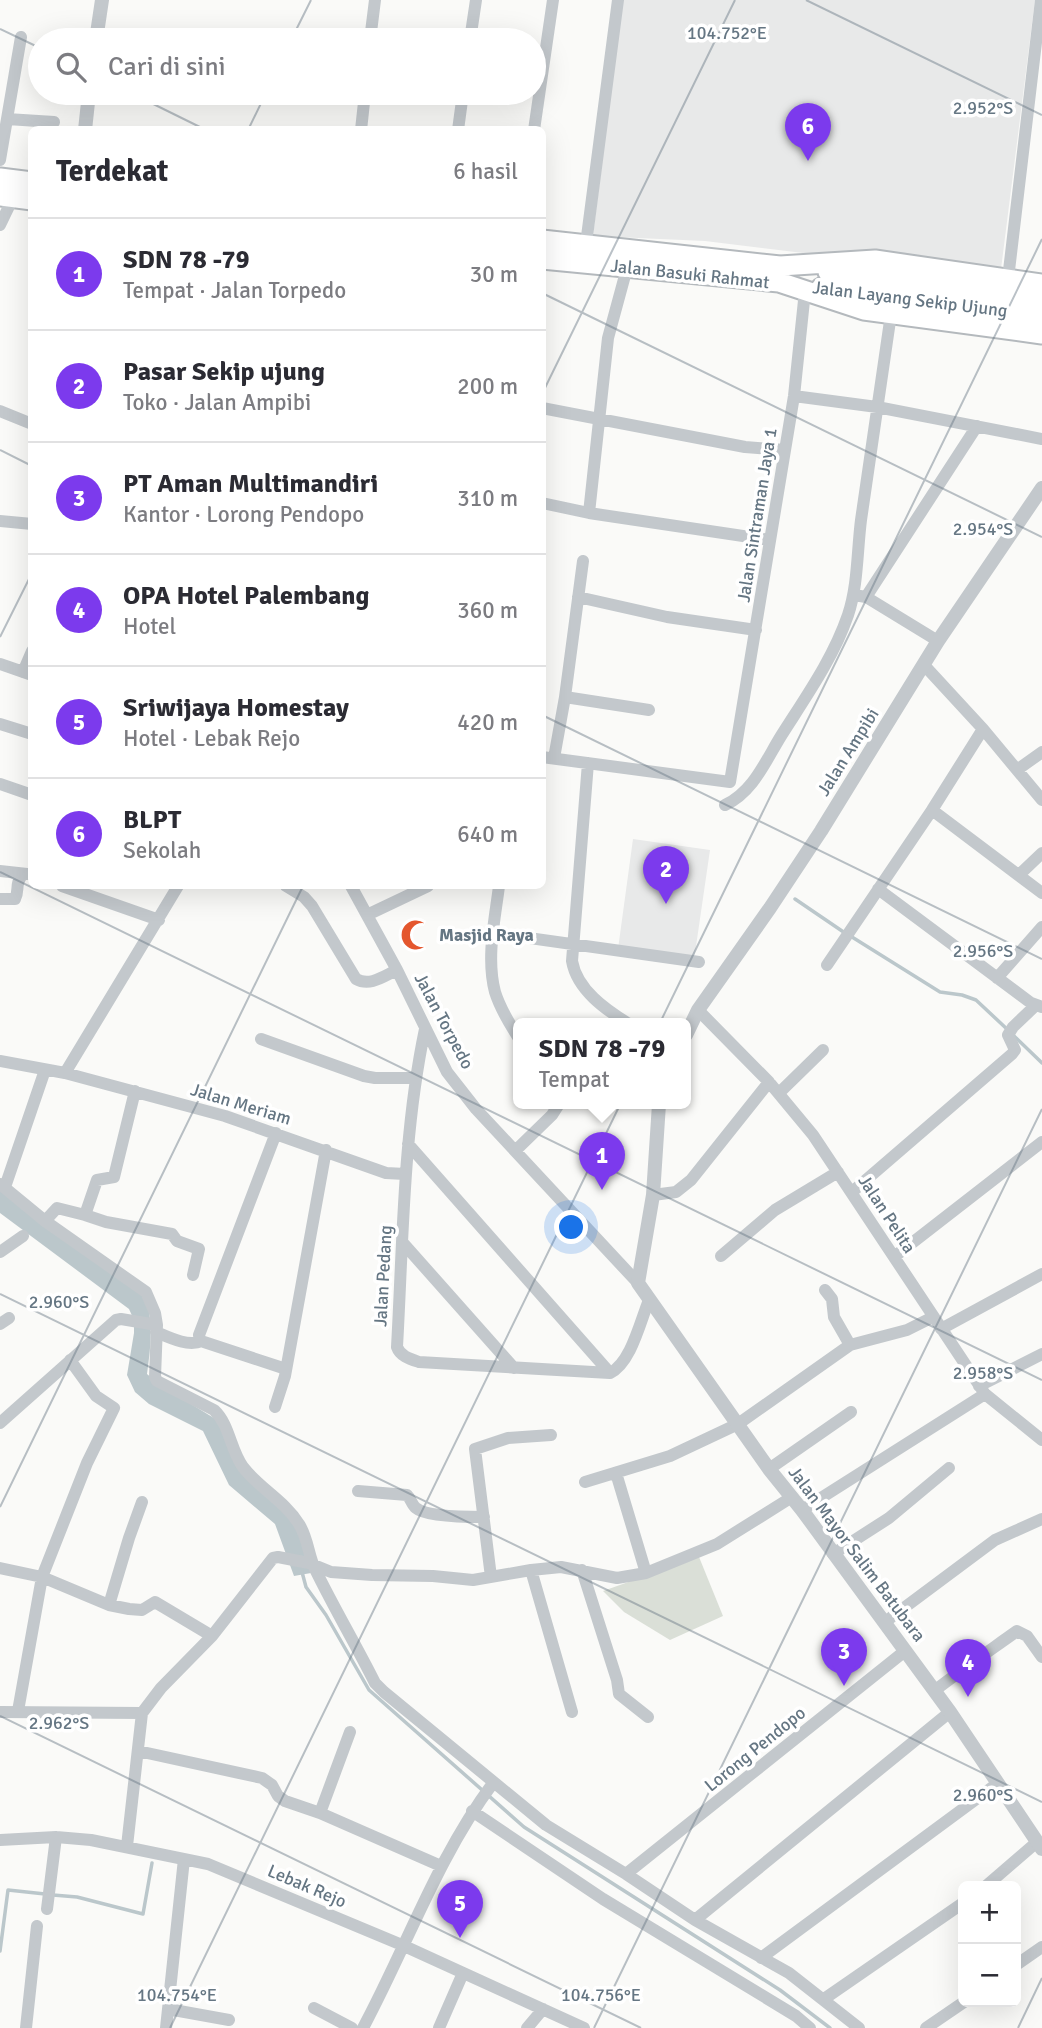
<!DOCTYPE html>
<html lang="id">
<head>
<meta charset="utf-8">
<style>
  :root { --surface:#fff; --page:#f7f7f7; --text:#2b2b33; --muted:#7c7c81; --line:#e1e1e2; --accent:#7c3aed }
  body { margin:0; font-family:Signika,sans-serif; background:var(--page); color:var(--text) }
  .controls { position:absolute; right:21px; bottom:21px; display:grid; overflow:hidden; border-radius:10px; box-shadow:0 7px 28px #0002 }
  .controls button { width:63px; height:63px; display:grid; place-items:center; padding:0; border:0; border-bottom:2px solid var(--line); background:var(--surface); color:var(--text); font:35px sans-serif }
  .you { position:absolute; left:572px; top:1228px; width:24px; height:24px; margin:-18px; border:5px solid #fff; border-radius:50%; background:#1a73e8; box-shadow:0 0 0 10px #1a73e833 }
  .badge { display:grid; place-items:center; width:46px; height:46px; border-radius:50%; background:var(--accent); color:#fff; font-size:23px; font-weight:700 }
  .pin { position:absolute; translate:-50% -58px; filter:drop-shadow(0 2px 4px #0008) }
  .pin::after { content:''; position:absolute; top:37px; width:24px; height:21px; background:inherit; clip-path:polygon(0 0,100% 0,50% 100%) }
  .popup { position:absolute; left:513px; top:1018px; width:178px; height:91px; box-sizing:border-box; display:grid; place-content:center; border-radius:10px; background:var(--surface); filter:drop-shadow(0 2px 5px #0005); font-size:23px; white-space:nowrap; color:var(--muted) }
  .popup b { font-size:26px; color:var(--text) }
  .popup::after { content:''; position:absolute; left:50%; top:100%; margin-left:-14px; border:14px solid transparent; border-top-color:var(--surface) }
  .list { margin:0; padding:0; list-style:none }
  h2 { display:flex; justify-content:space-between; align-items:center; height:91px; margin:0; padding:0 28px; font-size:30px }
  h2 small { font-size:23px; font-weight:400; color:var(--muted) }
  .list li { display:grid; grid-template-columns:46px 1fr auto; gap:21px; align-items:center; box-sizing:border-box; height:112px; padding:0 28px; border-top:2px solid var(--line) }
  .list b { display:block; font-size:26px; white-space:nowrap }
  .list p { margin:0; font-size:23px; white-space:nowrap; color:var(--muted) }
  .list em { font-size:23px; font-style:normal; color:var(--muted) }
  .icon { flex:none; width:38px; height:38px; fill:none; stroke:currentColor; stroke-width:2; stroke-linecap:round; stroke-linejoin:round }
  .map { position:relative; flex:none; width:1042px; height:2028px; overflow:hidden }
  .search { position:absolute; background:var(--surface); box-shadow:0 7px 28px #0002; left:28px; top:28px; width:518px; height:77px; display:flex; align-items:center; gap:18px; box-sizing:border-box; padding:0 24px; border-radius:38px; color:var(--muted); font-size:26px }
  .panel { position:absolute; background:var(--surface); box-shadow:0 7px 28px #0002; left:28px; top:126px; width:518px; height:763px; border-radius:10px }
  .map>svg:first-child { display:block }
  .built { fill:#e8e9e9 }
  .green { fill:#dadfd7 }
  .water { fill:#bbc7cb }
  .lines { fill:none; stroke-linecap:round; stroke-linejoin:round }
  .stream { stroke:#bbc7cb; stroke-width:3.5 }
  .trunk-casing { stroke:#b4b9bd; stroke-width:23 }
  .minor { stroke:#c3c8cc; stroke-width:12 }
  .tertiary { stroke:#c3c8cc; stroke-width:14 }
  .trunk { stroke:#fff; stroke-width:19 }
  .ticks { fill:none; stroke:#657683; stroke-width:2; stroke-opacity:0.45 }
  .labels { text-anchor:middle; stroke-width:7; stroke-linejoin:round; paint-order:stroke }
  .street-label { font-size:18px; fill:#657683; stroke:#fff }
  .poi-label { font-size:18px; font-weight:bold; fill:#657683; stroke:#fff; text-anchor:start }
  .ticks-label { font-size:18px; text-anchor:middle; fill:#657683; stroke:#fff; stroke-width:7; stroke-linejoin:round; paint-order:stroke }
</style>
</head>
<body>
<div class="map">
<svg width="1042" height="2028" viewBox="0 0 1042 2028">
  <rect width="100%" height="100%" fill="#fafaf8"/>
  <path class="built" d="M622,0H1035L1000,277L705,241L593,236Z
    M633,839L710,850L694,960L618,949Z"/>
  <path class="green" d="M699,1557L723,1616L670,1640L624,1612L603,1591Z"/>
  <path class="water" d="M0,1189L144,1293C154,1321 151,1344 147,1374L160,1385L222,1423L229,1449L295,1521L311,1573L294,1576L275,1524L229,1485L203,1431L149,1404L135,1392L127,1375L134,1333V1320L129,1309L0,1213Z"/>
  <g class="lines">
    <path class="stream" d="M795,899L845,933
      M852,937L940,992L962,995L976,1000L1008,1030
      M1013,1035L1042,1063
      M302,1572L306,1587L326,1615L369,1690L524,1827L780,1990L830,2028
      M53,1895L77,1897L143,1914L152,1863
      M0,1951L8,1890L45,1894"/>
    <g class="trunk-casing">
      <path id="trunk" d="M0,178L32,182
        M0,196L32,200
        M542,240L780,266L875,260L1042,284
        M542,259L779,282L864,310L1042,334
        M828,272L1042,300
        M821,288L1042,316"/>
    </g>
    <path class="minor" d="M370,40L375,0
      M470,40L476,0
      M7,119L54,122
      M361,130L365,93
      M458,130L463,93
      M534,130L553,0
      M0,160L21,37
      M0,225L13,198
      M586,244L618,0
      M1008,279L1041,0
      M794,396L877,407L1042,439
      M542,408L745,447L785,450
      M0,411L32,424
      M542,503L589,513L770,540
      M589,513L608,338L627,268
      M0,521L32,524
      M860,596L866,597L938,641
      M578,597L667,617L756,630
      M866,597L977,426
      M0,664L32,675
      M924,665L983,729L1042,800
      M23,672L32,651
      M565,697L649,710
      M0,724L32,734
      M542,757L730,782L794,396L805,291
      M554,758L565,697L583,561
      M588,763L572,961C577,990 606,1010 629,1024
      M1017,770L1042,752
      M0,784L32,795
      M725,805C753,792 765,762 781,736C805,698 833,659 848,615C858,585 857,552 861,520C871,451 881,383 891,314
      M932,810L1042,893
      M0,871L27,874
      M1019,875L1042,853
      M62,886L159,920
      M286,886L304,897L312,906L356,979C370,987 384,976 397,970
      M351,886L397,970L447,1072L476,1109L638,1283
      M499,886C495,919 486,958 495,992C500,1008 509,1023 518,1037
      M878,889L1031,1003L1042,1007
      M0,899H15C20,889 14,885 23,874
      M367,915L428,886
      M494,933L699,962
      M827,965L932,810L983,729
      M997,978L1042,927
      M698,1010L769,1082L813,1135L985,1394L1042,1440
      M425,1029C403,1133 403,1241 397,1347C400,1356 410,1359 419,1362L610,1373C631,1363 640,1322 649,1300
      M261,1039L364,1076L375,1078H415
      M0,1061L65,1073L225,1116L386,1173L405,1174
      M65,1073L178,886
      M779,1093L823,1050
      M276,1133L199,1335L200,1340L204,1342L286,1369
      M408,1144L610,1373
      M515,1151L552,1115L559,1104
      M0,1184L45,1221L146,1292L155,1313L157,1325L155,1377L157,1381L214,1410C230,1425 230,1449 243,1467C259,1488 285,1501 299,1524C308,1538 308,1554 315,1569C334,1608 356,1645 375,1683L384,1692L546,1825L626,1874L695,1920L789,1973L859,2028
      M5,1187L45,1070
      M852,1192L1012,1054L1015,1050L1008,1035L1013,1027L1035,1006
      M653,1195L676,1192L691,1180L769,1082
      M85,1215L106,1222L172,1234L177,1241L199,1249L193,1275
      M45,1221L57,1208L85,1215L97,1180L114,1177L135,1091
      M403,1243L514,1368
      M0,1252L23,1236
      M721,1256L775,1210L838,1172
      M894,1257L1042,1142
      M825,1290L832,1299L834,1317L850,1345
      M0,1324L9,1318
      M941,1329L1042,1274
      M156,1332C170,1338 188,1347 202,1341
      M979,1386L1042,1354
      M275,1407L285,1376L326,1150
      M0,1423L116,1320L121,1319L157,1325
      M769,1469L851,1412
      M616,1473L646,1573
      M585,1482L670,1456L738,1424L850,1345L907,1330L933,1317
      M358,1491L407,1495C411,1499 412,1505 416,1508C426,1517 470,1517 484,1517
      M802,1510L985,1394
      M833,1554L889,1518L949,1468
      M0,1568L42,1577L109,1605L129,1609L142,1610L155,1602L212,1636
      M531,1570L572,1712
      M582,1570L617,1680L619,1694L648,1717
      M491,1577L475,1449L508,1438L551,1435
      M109,1605L129,1538L142,1502
      M885,1622L995,1540L1042,1519
      M934,1691C961,1670 989,1651 1017,1631L1027,1636L1042,1657
      M18,1711L42,1577L87,1463L114,1408L96,1396L70,1360
      M0,1712L142,1713
      M138,1751L262,1778L272,1785L278,1796L285,1801L320,1813L441,1866
      M472,1811L603,1899L796,2016L810,2028
      M320,1813L350,1732
      M0,1840L56,1837L91,1840L208,1864L402,1945L584,2028
      M127,1846L142,1713L161,1688L212,1636L273,1558L278,1557L309,1563L331,1572L372,1575L433,1576L473,1580L531,1570L561,1567L617,1578L646,1573L717,1544L792,1497
      M626,1874L905,1651
      M986,1886L1037,1842
      M47,1909L56,1837
      M695,1920L950,1712
      M761,1958L998,1783
      M1016,1965L1042,1947
      M824,1999L963,1903
      M314,2008L352,2028
      M168,2009L229,2020
      M26,2028L37,1926
      M166,2028L184,1859
      M363,2028C407,1946 437,1858 493,1783
      M439,2028L463,1973
      M527,2028L543,2009
      M926,2028L964,2002"/>
    <path class="tertiary" d="M96,40L102,0
      M85,130L89,93
      M686,1035L698,1010L770,908L821,831L938,641L1042,488
      M659,1104L653,1195L638,1283L769,1469L802,1510L950,1712L1042,1849"/>
    <use href="#trunk" class="trunk"/>
  </g>
  <path class="ticks" d="M806,0L1042,115M0,29L40,48M291,40L311,0M131,93L206,130M248,130L266,93M542,293L1042,537M542,394L735,0M0,450L32,466M0,637L32,573M542,715L1042,959M0,872L1042,1380M0,1294L1042,1802M0,1507L303,886M0,1716L641,2028M170,2028L1042,239M594,2028L1042,1109M1018,2028L1042,1978"/>
  <defs>
    <g id="mosque-bare" transform="scale(2.415)"><path d="M3.5-4.9A6 6 0 1 0 3.5 4.9A5 5 0 1 1 3.5-4.9Z" fill="#e4572e" stroke="#fff" stroke-width="2.5" paint-order="stroke"/></g>
  </defs>
  <g fill-rule="evenodd">
    <use href="#mosque-bare" x="416" y="935"/>
  </g>
  <g class="labels">
    <g class="street-label">
      <text transform="translate(690 274) rotate(6)" y="6">Jalan Basuki Rahmat</text>
      <text transform="translate(910 299) rotate(7)" y="6">Jalan Layang Sekip Ujung</text>
      <text transform="translate(757 515) rotate(-81)" y="6">Jalan Sintraman Jaya 1</text>
      <text transform="translate(848 752) rotate(-58)" y="6">Jalan Ampibi</text>
      <text transform="translate(444 1021) rotate(62)" y="6">Jalan Torpedo</text>
      <text transform="translate(241 1104) rotate(17)" y="6">Jalan Meriam</text>
      <text transform="translate(887 1214) rotate(57)" y="6">Jalan Pelita</text>
      <text transform="translate(383 1276) rotate(-87)" y="6">Jalan Pedang</text>
      <text transform="translate(857 1554) rotate(53)" y="6">Jalan Mayor Salim Batubara</text>
      <text transform="translate(755 1749) rotate(-39)" y="6">Lorong Pendopo</text>
      <text transform="translate(307 1886) rotate(23)" y="6">Lebak Rejo</text>
    </g>
    <g class="poi-label">
      <text x="439" y="941">Masjid Raya</text>
    </g>
  </g>
  <g class="ticks-label">
    <text x="727" y="39">104.752°E</text>
    <text x="983" y="114">2.952°S</text>
    <text x="983" y="535">2.954°S</text>
    <text x="983" y="957">2.956°S</text>
    <text x="59" y="1308">2.960°S</text>
    <text x="983" y="1379">2.958°S</text>
    <text x="59" y="1729">2.962°S</text>
    <text x="983" y="1801">2.960°S</text>
    <text x="177" y="2001">104.754°E</text>
    <text x="601" y="2001">104.756°E</text>
  </g>
</svg>
<div class="controls">
<button>+</button>
<button>−</button>
</div>
<div class="you"></div>
<div class="pin badge" style="left:602px;top:1190px">1</div>
<div class="popup"><b>SDN 78 -79</b>Tempat</div>
<div class="pin badge" style="left:666px;top:904px">2</div>
<div class="pin badge" style="left:844px;top:1686px">3</div>
<div class="pin badge" style="left:968px;top:1697px">4</div>
<div class="pin badge" style="left:460px;top:1938px">5</div>
<div class="pin badge" style="left:808px;top:161px">6</div>
<div class="search"><svg class="icon" aria-label="search" viewBox="0 0 24 24"><circle cx="10" cy="10" r="6"/><path d="M15 15l6 6"/></svg>Cari di sini</div>
<section class="panel">
<h2>Terdekat<small>6 hasil</small></h2>
<ul class="list">
<li><span class="badge">1</span><div><b>SDN 78 -79</b><p>Tempat · Jalan Torpedo</p></div><em>30 m</em></li>
<li><span class="badge">2</span><div><b>Pasar Sekip ujung</b><p>Toko · Jalan Ampibi</p></div><em>200 m</em></li>
<li><span class="badge">3</span><div><b>PT Aman Multimandiri</b><p>Kantor · Lorong Pendopo</p></div><em>310 m</em></li>
<li><span class="badge">4</span><div><b>OPA Hotel Palembang</b><p>Hotel</p></div><em>360 m</em></li>
<li><span class="badge">5</span><div><b>Sriwijaya Homestay</b><p>Hotel · Lebak Rejo</p></div><em>420 m</em></li>
<li><span class="badge">6</span><div><b>BLPT</b><p>Sekolah</p></div><em>640 m</em></li>
</ul>
</section>
</div>
</body>
</html>
